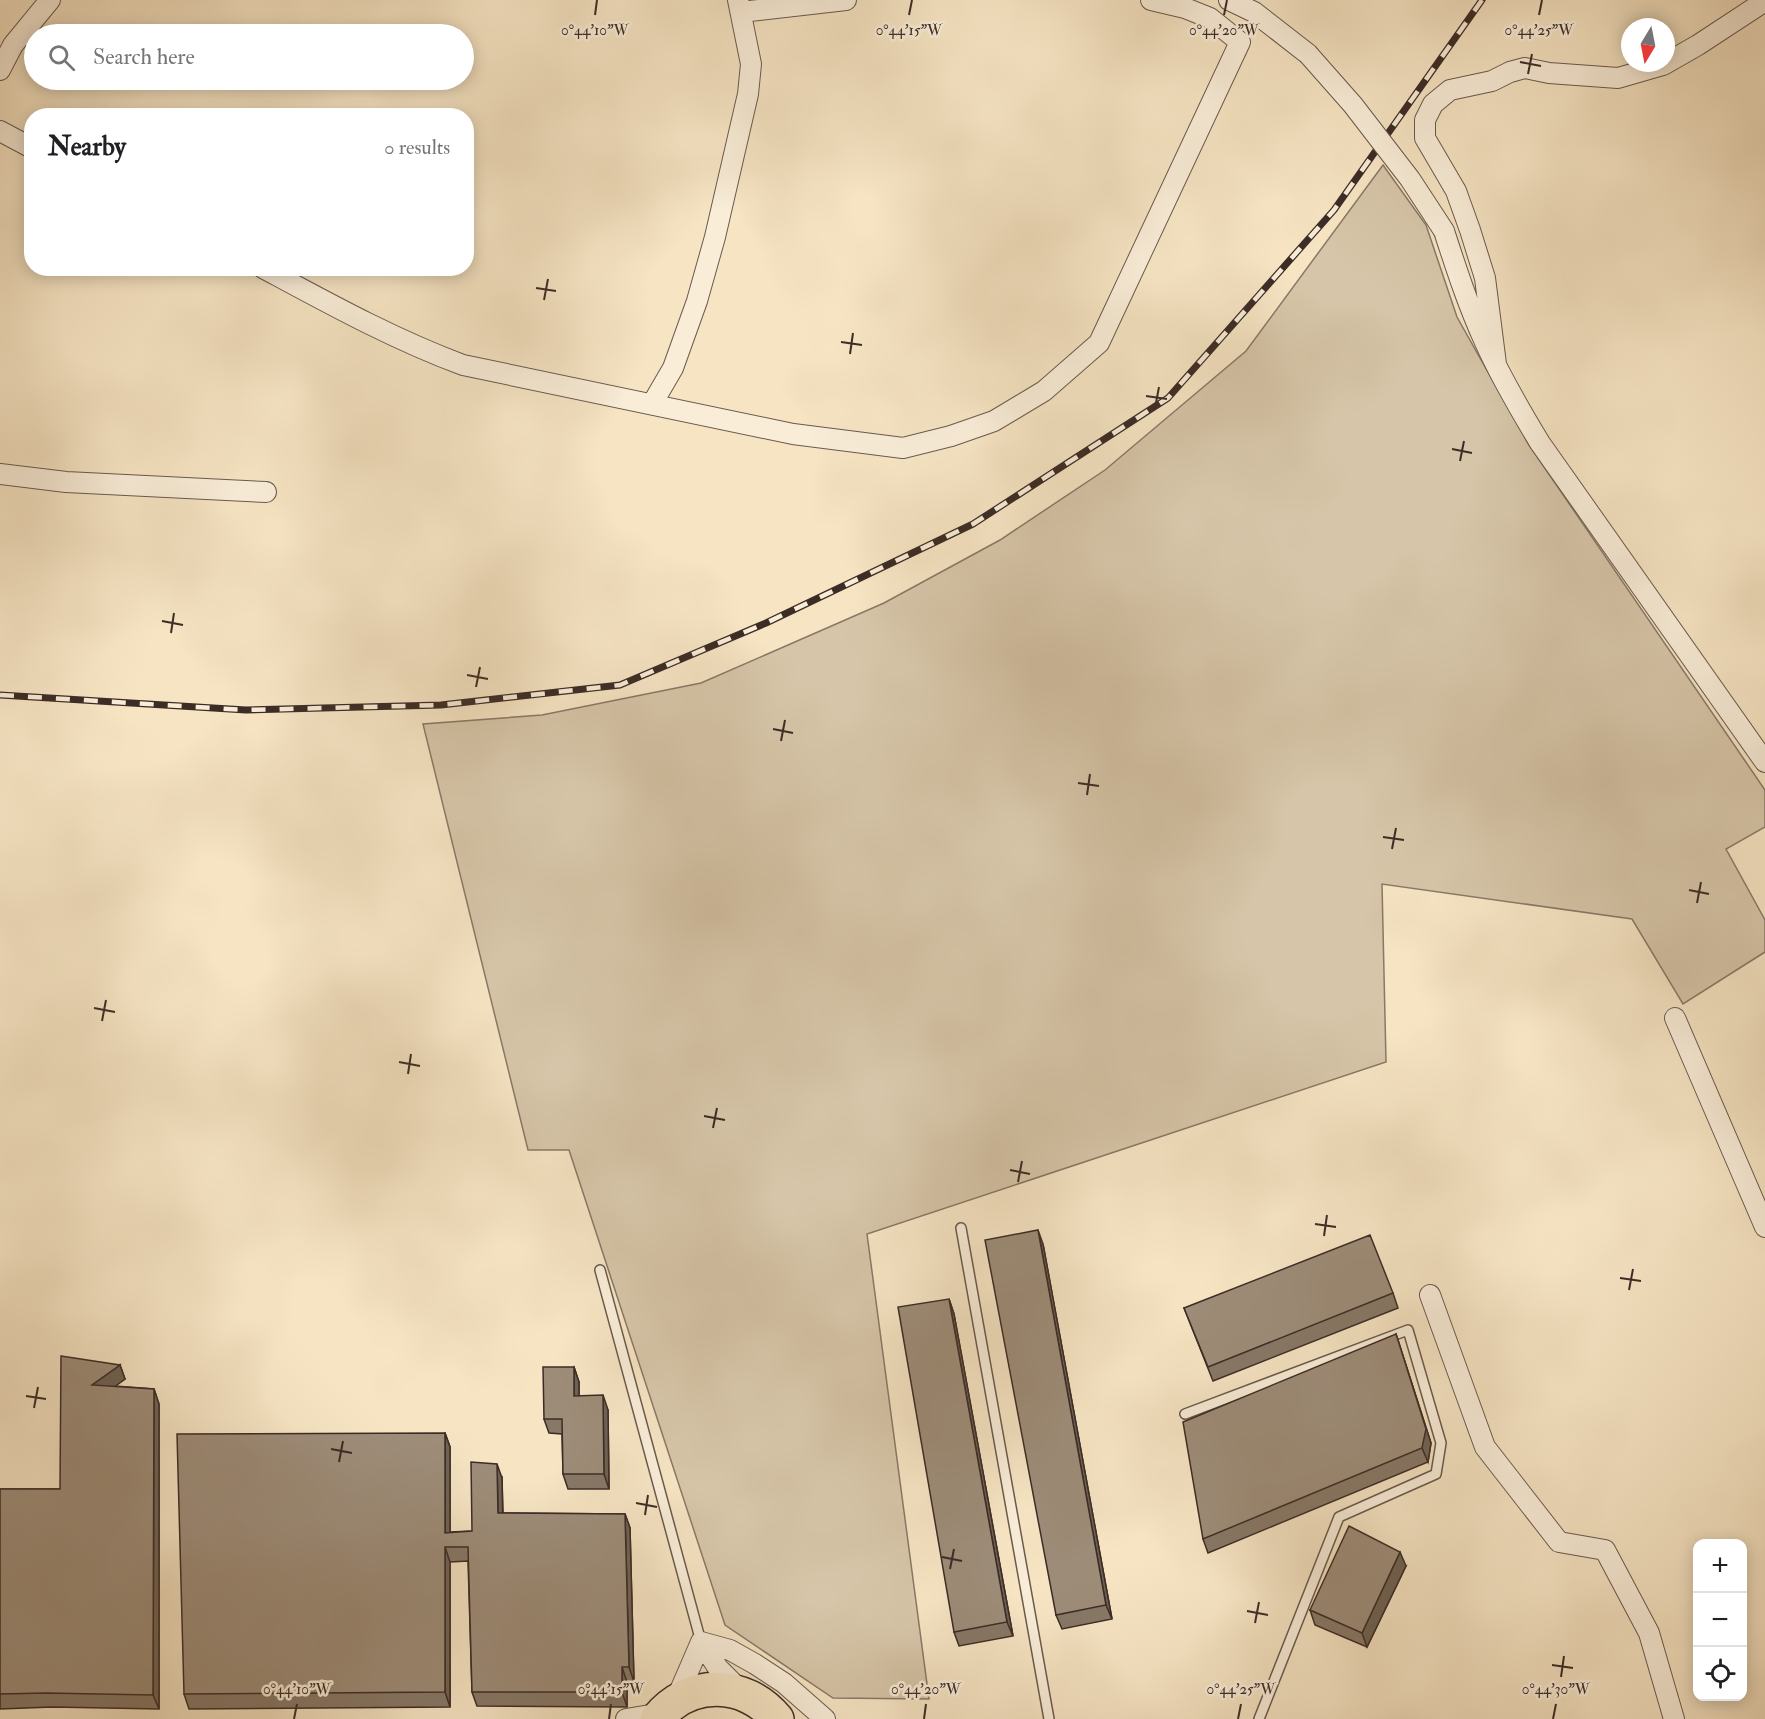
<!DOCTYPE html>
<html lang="en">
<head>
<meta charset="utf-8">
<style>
  :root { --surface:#fff; --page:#f2f2f2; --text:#202124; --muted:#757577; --line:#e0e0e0 }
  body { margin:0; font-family:"IM FELL Double Pica",serif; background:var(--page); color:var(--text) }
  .controls { position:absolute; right:18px; bottom:18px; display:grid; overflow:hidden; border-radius:12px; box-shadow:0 3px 15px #0003 }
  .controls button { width:54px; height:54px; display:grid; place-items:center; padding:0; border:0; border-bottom:2px solid var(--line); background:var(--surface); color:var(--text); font:30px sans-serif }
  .compass { position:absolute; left:1621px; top:18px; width:54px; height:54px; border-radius:50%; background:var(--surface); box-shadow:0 3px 15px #0003; rotate:190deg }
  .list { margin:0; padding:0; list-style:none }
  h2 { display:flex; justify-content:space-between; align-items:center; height:78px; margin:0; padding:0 24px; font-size:26px }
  h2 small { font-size:20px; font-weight:400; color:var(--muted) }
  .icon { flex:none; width:33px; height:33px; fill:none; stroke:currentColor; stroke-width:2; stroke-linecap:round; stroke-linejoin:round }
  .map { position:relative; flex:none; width:1765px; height:1719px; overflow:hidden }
  .search { position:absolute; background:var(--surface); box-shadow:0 3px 15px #0003; left:24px; top:24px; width:450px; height:66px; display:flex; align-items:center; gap:15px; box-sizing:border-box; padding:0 21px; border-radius:33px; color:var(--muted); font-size:22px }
  .panel { position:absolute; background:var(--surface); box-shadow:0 3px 15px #0003; left:24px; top:108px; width:450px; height:168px; border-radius:24px }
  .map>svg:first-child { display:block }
  .green { fill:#d6c5a8; stroke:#897867; stroke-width:1.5 }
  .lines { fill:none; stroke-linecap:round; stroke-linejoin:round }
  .lane-casing { stroke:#6a5a4d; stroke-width:12 }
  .street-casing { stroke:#6a5a4d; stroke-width:22 }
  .highway-casing { stroke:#3c2c26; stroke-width:36 }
  .lane { stroke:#f9edd8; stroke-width:9 }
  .street { stroke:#f9edd8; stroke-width:20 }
  .highway { stroke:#f6e4c3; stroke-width:33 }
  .rail-casing { stroke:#3c2c26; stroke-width:7 }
  .rail { stroke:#f9edd8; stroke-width:4.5; stroke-dasharray:14; stroke-linecap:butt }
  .street-bridge-casing { stroke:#6a5a4d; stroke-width:22; stroke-linecap:butt }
  .street-bridge { stroke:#f9edd8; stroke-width:20 }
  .wall { fill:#877867; stroke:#3c2c26; stroke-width:1.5 }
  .shaded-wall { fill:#6e6254; stroke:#3c2c26; stroke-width:1.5 }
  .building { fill:#9d8c78; stroke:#3c2c26; stroke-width:1.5 }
  .ticks { fill:none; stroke:#3c2c26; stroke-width:2 }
  .ticks-label { font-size:15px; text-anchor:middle; fill:#3c2c26; stroke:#f9edd8; stroke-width:5; stroke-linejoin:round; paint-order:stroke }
</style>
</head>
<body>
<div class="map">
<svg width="1765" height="1719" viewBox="0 0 1765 1719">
  <rect width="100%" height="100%" fill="#f6e4c3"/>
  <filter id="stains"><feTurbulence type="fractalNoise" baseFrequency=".00333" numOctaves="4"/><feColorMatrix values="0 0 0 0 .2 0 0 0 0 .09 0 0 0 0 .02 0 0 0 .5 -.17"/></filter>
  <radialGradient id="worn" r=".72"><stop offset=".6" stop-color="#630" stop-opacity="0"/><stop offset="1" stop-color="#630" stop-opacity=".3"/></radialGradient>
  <path class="green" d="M1383,165L1426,225L1457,317L1529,445L1765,790V827L1726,849L1765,920V952L1683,1004L1632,919L1382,884L1386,1062L867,1234L929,1699L833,1698L725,1625L569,1150H528L423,724L542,715L701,683L884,603L1000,540L1105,470L1246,351Z"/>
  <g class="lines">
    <g class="lane-casing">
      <path id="lane" d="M961,1228L1049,1719
        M600,1270L701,1642
        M1185,1414L1408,1330L1441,1443L1436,1474L1339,1517L1259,1719"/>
    </g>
    <g class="street-casing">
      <path id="street" d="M1229,0L1254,12L1308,54
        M741,12L846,0
        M0,70L13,45L50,0
        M0,131L32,148
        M1444,231C1456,268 1468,305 1484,340C1500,376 1520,410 1540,443L1765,762
        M263,268C328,303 393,339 463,365L793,434L903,448L951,436L994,421L1044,391L1099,343L1240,42L1210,18L1185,8L1151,0
        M1496,364L1485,278L1470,230L1456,191L1425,138V120L1433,104L1450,90L1492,81L1510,72L1525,68L1549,73L1618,78L1663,65L1698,45L1765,1
        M652,404L673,368L697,301L715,237L748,94L751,64L738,0
        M0,474L66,482L266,492
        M1675,1018L1765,1227
        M1430,1295L1485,1447L1559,1542L1605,1550L1649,1633L1674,1719
        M701,1642L730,1650L755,1664L784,1683L825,1719
        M701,1642L718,1668L741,1691
        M675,1702L701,1642
        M626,1719L662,1713"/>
    </g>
    <g class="highway-casing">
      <path id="highway" d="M657,1719C689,1679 745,1680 777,1719"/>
    </g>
    <use href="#lane" class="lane"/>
    <use href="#street" class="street"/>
    <use href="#highway" class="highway"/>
    <g class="rail-casing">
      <path id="rail" d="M0,695L246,710L441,705L620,685L766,623L973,524L1168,398L1334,210L1482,0"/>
    </g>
    <use href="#rail" class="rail"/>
    <g class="street-bridge-casing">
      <path id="street-bridge" d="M1308,54L1353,105L1410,179L1444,231"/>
    </g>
    <use href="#street-bridge" class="street-bridge"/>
  </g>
  <path class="wall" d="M1043,1244L1112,1619L1062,1629L1056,1615Z
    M1393,1293L1398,1308L1213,1381L1184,1308Z
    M949,1299L954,1314L1013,1636L959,1646L954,1632Z
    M1396,1334L1431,1443L1428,1462L1208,1553L1203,1539Z
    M120,1365L125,1379L115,1386L154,1389L159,1404V1709L52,1707L0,1709V1489H60Z
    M574,1367L579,1382V1396L608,1410L609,1489H568L563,1474L562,1434L549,1433L544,1419Z
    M445,1433L450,1447V1532L472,1531L502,1478L503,1513L625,1514L630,1528L634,1682H627V1707L477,1706L472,1692L468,1561L450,1562V1707L189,1709L184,1694Z
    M1406,1566L1367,1647L1315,1625L1310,1610Z"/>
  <path class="shaded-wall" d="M1038,1230L1043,1244L1112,1619L1106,1605Z
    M949,1299L954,1314L1013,1636L1007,1622Z
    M1396,1334L1431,1443L1428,1462L1422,1448Z
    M120,1365L125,1379L98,1399L92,1385Z
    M574,1367L579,1382V1410L574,1396Z
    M154,1389L159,1404V1709L153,1695Z
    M603,1395L608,1410L609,1489L604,1474Z
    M445,1433L450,1447V1547L445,1533Z
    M497,1464L502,1478L503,1527L498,1513Z
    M625,1514L630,1528L634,1682L629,1667Z
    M445,1547L450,1562V1707L445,1692Z
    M1400,1552L1406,1566L1367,1647L1362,1633Z
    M622,1667L627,1682V1707L622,1692Z"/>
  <path class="building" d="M1038,1230L1106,1605L1056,1615L985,1240Z
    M1370,1235L1393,1293L1208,1367L1184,1308Z
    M949,1299L1007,1622L954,1632L898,1307Z
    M1396,1334L1426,1429L1422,1448L1203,1539L1183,1422Z
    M61,1356L120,1365L92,1385L154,1389L153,1695L46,1693L0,1694V1489H60Z
    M543,1367H574V1396L603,1395L604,1474H563L562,1419H544Z
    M445,1433V1533L472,1531L471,1462L497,1464L498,1513L625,1514L629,1667H622V1692H472L468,1547H445V1692L184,1694L177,1434Z
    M1349,1526L1400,1552L1362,1633L1310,1610Z"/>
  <path class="ticks" d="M595,15L597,0M909,15L912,0M1224,15L1227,0M1539,15L1542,0M1520,62L1541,66M1528,74L1532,54M536,288L556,291M544,300L548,279M841,342L862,345M850,354L853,333M1146,396L1167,399M1155,408L1159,387M1452,449L1472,453M1460,461L1464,441M162,621L183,625M171,633L174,613M467,675L488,679M476,687L480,667M773,729L793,733M781,741L785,720M1078,783L1099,786M1087,795L1090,774M1383,837L1404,840M1392,849L1396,828M1689,890L1709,894M1697,903L1701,882M94,1008L115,1012M102,1021L106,1000M399,1062L420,1066M408,1074L411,1054M704,1116L725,1120M713,1128L717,1108M1010,1170L1030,1174M1018,1182L1022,1161M1315,1224L1336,1227M1324,1236L1327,1215M1620,1278L1641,1281M1629,1290L1633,1269M26,1396L46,1399M34,1408L38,1387M331,1449L352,1453M339,1462L343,1441M636,1503L657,1507M645,1515L648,1495M942,1557L962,1561M950,1569L954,1549M1247,1611L1268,1615M1255,1623L1259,1602M1552,1665L1573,1668M1561,1677L1564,1656M294,1719L297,1704M609,1719L611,1704M924,1719L926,1704M1238,1719L1241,1704M1553,1719L1556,1704"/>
  <g class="ticks-label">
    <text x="595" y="35">0°44'10"W</text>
    <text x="909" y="35">0°44'15"W</text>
    <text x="1224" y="35">0°44'20"W</text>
    <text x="1539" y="35">0°44'25"W</text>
    <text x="297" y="1694">0°44'10"W</text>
    <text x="611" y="1694">0°44'15"W</text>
    <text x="926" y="1694">0°44'20"W</text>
    <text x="1241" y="1694">0°44'25"W</text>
    <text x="1556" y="1694">0°44'30"W</text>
  </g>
  <rect width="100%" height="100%" filter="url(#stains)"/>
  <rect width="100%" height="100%" fill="url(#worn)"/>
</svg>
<div class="controls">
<button>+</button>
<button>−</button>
<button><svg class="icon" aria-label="locate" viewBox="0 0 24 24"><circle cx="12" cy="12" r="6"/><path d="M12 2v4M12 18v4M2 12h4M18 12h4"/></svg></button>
</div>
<svg class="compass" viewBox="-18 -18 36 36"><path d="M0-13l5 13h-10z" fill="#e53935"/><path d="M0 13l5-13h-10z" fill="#757577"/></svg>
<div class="search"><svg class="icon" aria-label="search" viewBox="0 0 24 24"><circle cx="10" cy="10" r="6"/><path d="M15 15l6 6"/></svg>Search here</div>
<section class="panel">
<h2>Nearby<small>0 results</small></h2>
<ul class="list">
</ul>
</section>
</div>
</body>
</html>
